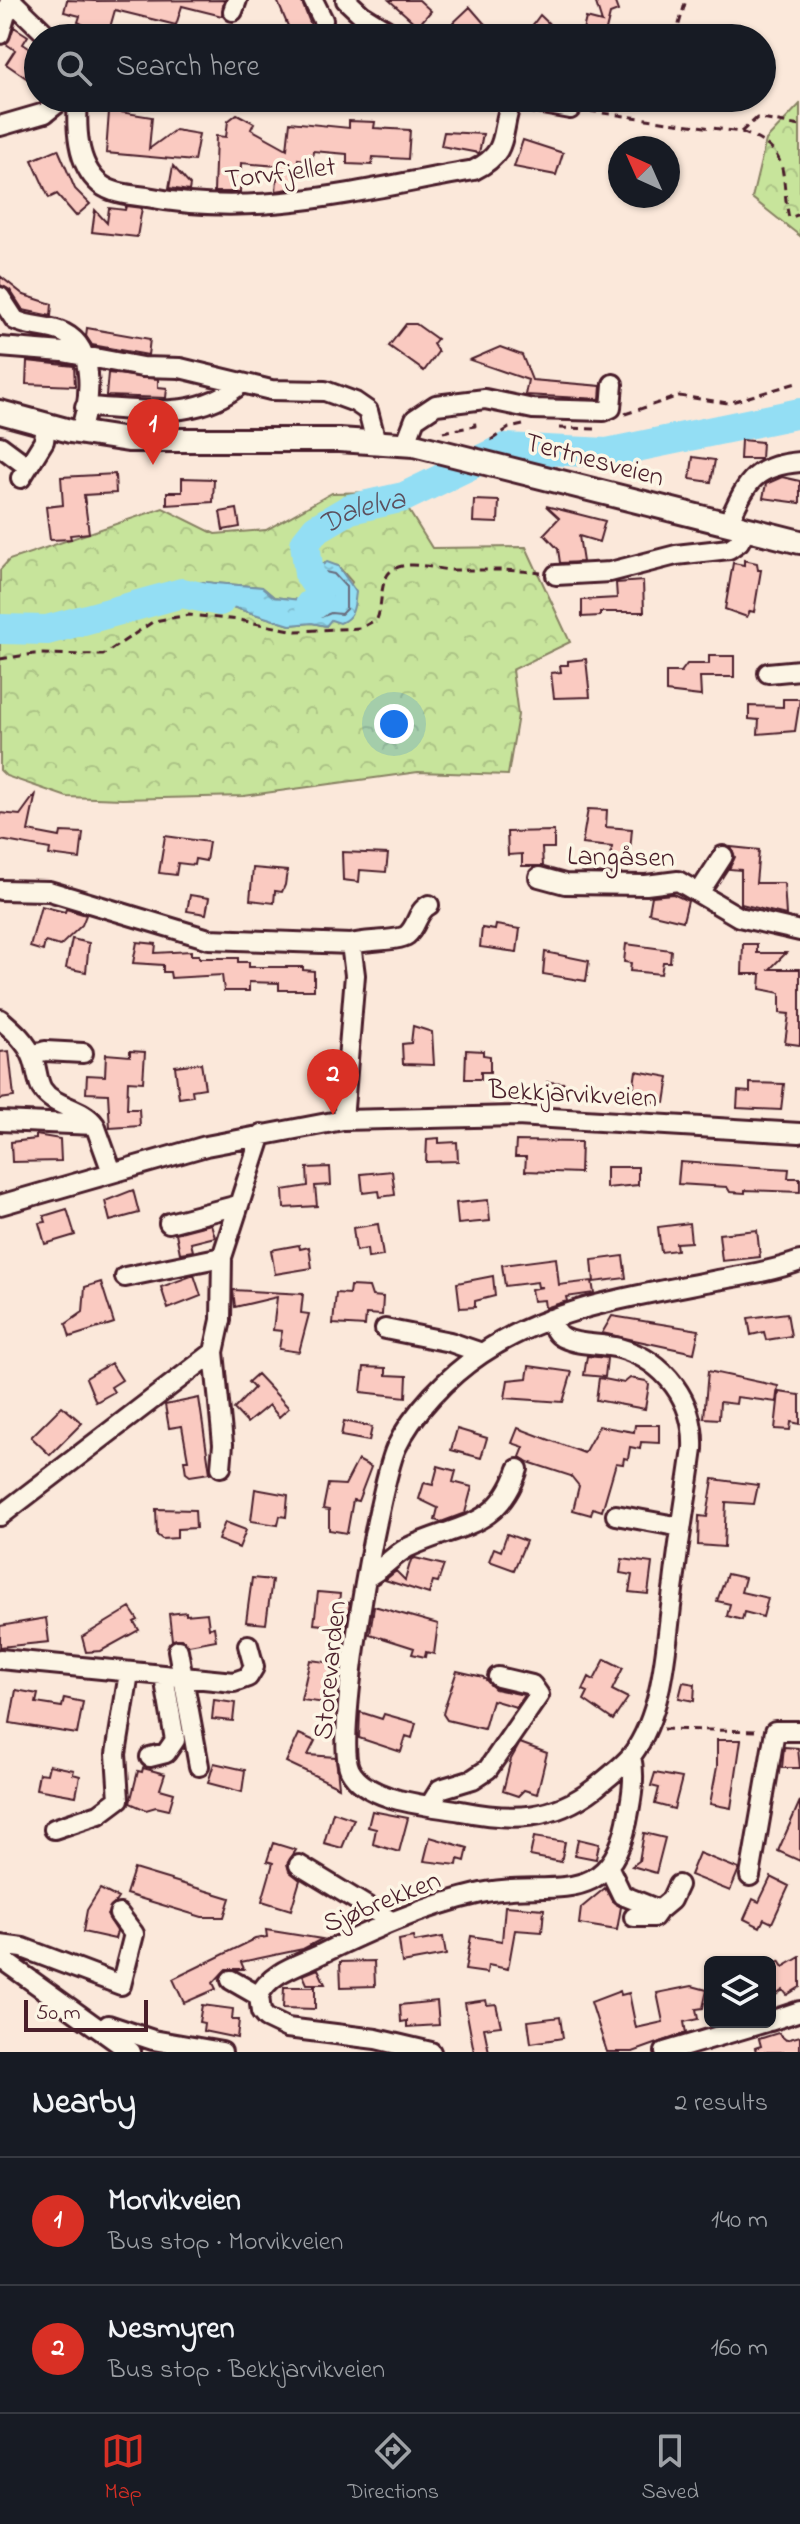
<!DOCTYPE html>
<html lang="en">
<head>
<meta charset="utf-8">
<style>
  :root { --surface:#171b24; --page:#242831; --text:#f1f3f6; --muted:#9ea1a6; --line:#363941; --accent:#d93025 }
  body { margin:0; font-family:"Indie Flower",sans-serif; background:var(--page); color:var(--text) }
  .controls { position:absolute; right:24px; bottom:24px; display:grid; overflow:hidden; border-radius:12px; box-shadow:0 2px 6px #0004 }
  .controls button { width:72px; height:72px; display:grid; place-items:center; padding:0; border:0; border-bottom:2px solid var(--line); background:var(--surface); color:var(--text); font:40px sans-serif }
  .compass { position:absolute; left:608px; top:136px; width:72px; height:72px; border-radius:50%; background:var(--surface); box-shadow:0 2px 6px #0004; rotate:315deg }
  .scale { position:absolute; left:24px; bottom:20px; width:124px; box-sizing:border-box; padding-left:8px; border:4px solid #4a1f2b; border-top:0; font-size:22px; line-height:28px; white-space:nowrap; color:#4a1f2b; -webkit-text-stroke:6px #fcf5e5; paint-order:stroke }
  .you { position:absolute; left:394px; top:724px; width:28px; height:28px; margin:-20px; border:6px solid #fff; border-radius:50%; background:#1a73e8; box-shadow:0 0 0 12px #1a73e833 }
  .badge { display:grid; place-items:center; width:52px; height:52px; border-radius:50%; background:var(--accent); color:#fff; font-size:26px; font-weight:700 }
  .pin { position:absolute; translate:-50% -66px; filter:drop-shadow(0 2px 4px #0008) }
  .pin::after { content:''; position:absolute; top:42px; width:28px; height:24px; background:inherit; clip-path:polygon(0 0,100% 0,50% 100%) }
  .list { margin:0; padding:0; list-style:none }
  h2 { display:flex; justify-content:space-between; align-items:center; height:104px; margin:0; padding:0 32px; font-size:34px }
  h2 small { font-size:26px; font-weight:400; color:var(--muted) }
  .list li { display:grid; grid-template-columns:52px 1fr auto; gap:24px; align-items:center; box-sizing:border-box; height:128px; padding:0 32px; border-top:2px solid var(--line) }
  .list b { display:block; font-size:30px; white-space:nowrap }
  .list p { margin:0; font-size:26px; white-space:nowrap; color:var(--muted) }
  .list em { font-size:26px; font-style:normal; color:var(--muted) }
  .icon { flex:none; width:44px; height:44px; fill:none; stroke:currentColor; stroke-width:2; stroke-linecap:round; stroke-linejoin:round }
  .map { position:relative; flex:none; width:800px; height:2052px; overflow:hidden }
  .search { position:absolute; background:var(--surface); box-shadow:0 2px 6px #0004; left:24px; right:24px; top:24px; height:88px; display:flex; align-items:center; gap:20px; box-sizing:border-box; padding:0 28px; border-radius:44px; color:var(--muted); font-size:30px }
  .sheet { height:360px; background:var(--surface) }
  nav { display:flex; justify-content:space-around; align-items:center; box-sizing:border-box; height:112px; border-top:2px solid var(--line); background:var(--surface); font-size:22px; color:var(--muted) }
  nav a { display:grid; justify-items:center; gap:4px }
  nav .on { color:var(--accent) }
  .map>svg:first-child { display:block }
  .forest { fill:url(#forest-crowns); stroke:#888263; stroke-width:2; fill-rule:evenodd }
  .water { fill:url(#water-ripples); stroke:#7692a4; stroke-width:2 }
  .lines { fill:none; stroke-linecap:round; stroke-linejoin:round }
  .shore { stroke:#676b7b; stroke-width:2 }
  .river { stroke:#93def4; stroke-width:30 }
  .building { fill:#facac1; stroke:#4a1f2b; stroke-width:2 }
  .minor-casing { stroke:#4a1f2b; stroke-width:24 }
  .major-casing { stroke:#4a1f2b; stroke-width:28 }
  .path { stroke:#4a1f2b; stroke-width:3; stroke-dasharray:8 6; stroke-linecap:butt }
  .minor { stroke:#fcf5e5; stroke-width:18 }
  .major { stroke:#fcf5e5; stroke-width:22 }
  .labels { text-anchor:middle; stroke-width:7; stroke-linejoin:round; paint-order:stroke }
  .street-label { font-size:28px; fill:#4a1f2b; stroke:#fcf5e5 }
  .water-label { font-size:30px; font-style:italic; fill:#5c4f5d; stroke:#fcf5e5 }
</style>
</head>
<body>
<div class="map">
<svg width="800" height="2052" viewBox="0 0 800 2052">
  <defs>
    <pattern id="forest-crowns" width="20" height="18" patternUnits="userSpaceOnUse" patternTransform="scale(2)"><rect width="20" height="18" fill="#c7e49b"/><path d="M2 6a3 3 0 1 1 6 0M12 15a3 3 0 1 1 6 0" fill="none" stroke="#acc386"/></pattern>
    <pattern id="water-ripples" width="26" height="14" patternUnits="userSpaceOnUse" patternTransform="scale(2)"><rect width="26" height="14" fill="#93def4"/><path d="M2 4q2-2 4 0t4 0M15 11q2-2 4 0t4 0" fill="none" stroke="#80bed1"/></pattern>
  </defs>
  <rect width="100%" height="100%" fill="#fbe8da"/>
  <filter id="ink" filterUnits="userSpaceOnUse"><feTurbulence type="fractalNoise" baseFrequency=".0125" numOctaves="2"/><feDisplacementMap in="SourceGraphic" scale="16" xChannelSelector="R" yChannelSelector="G"/><feConvolveMatrix kernelMatrix="1 2 1 2 8 2 1 2 1" color-interpolation-filters="sRGB"/></filter>
  <g filter="url(#ink)">
    <path class="forest" d="M800,104V236L752,198L766,140Z
      M376,492L406,506L432,548L526,547L570,642L512,670L518,715L508,775L418,772L244,796L122,799L67,797L6,776L0,770V570L9,560L163,508L215,534L266,530L332,493ZM323,563L338,566L352,582L326,626L312,623L290,625L229,606L185,603L203,582L262,587L274,597L308,601L312,595L309,574Z"/>
    <path class="water" d="M327,562L338,566L356,592C354,606 355,617 340,623L331,620L326,626L312,623L290,625L229,606L185,603L184,586L203,582L262,587L274,597L308,601L312,595L309,574Z"/>
    <g class="lines">
      <path class="shore" d="M325,572L334,574L346,587V609L341,614L331,613L321,617L311,613L320,597L317,579Z"/>
      <g class="river">
        <path id="s1" d="M310,605L315,604L319,589L309,574L305,543L316,529L350,509L404,497L505,448L607,453L800,413"/>
        <path d="M0,629L47,630L182,593L220,601"/>
      </g>
    </g>
    <path class="building" d="M67,0L94,1L224,0L222,16L182,6L176,25L115,10L107,38H81L84,25L78,22L80,16L64,12Z
      M277,0H301L316,38H293Z
      M389,0H419L431,11L418,26Z
      M595,0H614L618,11L610,14L604,38H581L586,18L602,22Z
      M470,7L483,22L499,38H463L451,25Z
      M540,15L564,38H523Z
      M14,27L28,36L23,44L38,54V86L6,64L15,50L6,44Z
      M110,98H124L120,112L152,117L149,149L175,130L199,134L194,161L106,153Z
      M237,114L254,123L251,129L287,149L290,122L349,128V121L375,122L374,128L410,130L408,159L373,157L372,165L347,164V154L313,151L312,161L298,159L295,188L276,191L278,166L241,163L240,192H214L216,136L226,137L228,121Z
      M444,132L483,134L479,153L441,146Z
      M523,140L563,153L556,175L514,167Z
      M58,149L75,189L90,204L76,216L57,194L49,198L32,160Z
      M173,166L190,185L189,191L169,188Z
      M126,206L142,208L137,237L92,232L95,210L107,223L109,208L125,210Z
      M0,276L24,295L52,304L51,316L23,310L10,290L0,285Z
      M406,324H416L437,339L433,344L438,352L424,371L389,346Z
      M87,328L150,339L148,355L92,345L86,336Z
      M500,347L522,355L532,380L601,386L600,399L525,395L528,380L470,360Z
      M27,361L74,366L75,386L26,384Z
      M108,373L158,379V387L167,388L166,398L106,396Z
      M741,440L762,442L761,459H740Z
      M693,457L715,460L711,482L690,479Z
      M115,474L116,493L84,495L89,533L70,535L71,539L50,540L46,507L63,505L61,477Z
      M782,477L800,481V503L763,498L766,484Z
      M182,478L214,479L213,502L167,505V492H182Z
      M474,500L499,501L498,523L473,522Z
      M546,506L605,521L599,542L579,536L583,562L560,563L558,549L544,534L559,518Z
      M237,509L240,527L223,530L220,512Z
      M744,560L757,563L758,570H761L754,612L750,611L747,617L725,609L733,563L744,565Z
      M643,581L644,612H600V616L582,617V600L617,598L616,583Z
      M709,656H734V677H700L701,696L666,692V672H681L687,664H709Z
      M586,659L590,697L554,698L551,673L561,672L560,665H568V661Z
      M783,699H800L795,731L758,734L759,720L749,719V706L783,707Z
      M36,793L28,831L60,837L61,832L83,833L80,859L49,855L50,849L0,840V813L20,815Z
      M588,809L607,810L606,827L632,829L629,862L610,860L612,847L582,844Z
      M554,831V848H542L543,866H522V854L508,855L507,832Z
      M165,836L209,842L206,861L195,859L194,865L178,863L176,875L159,873Z
      M731,847L759,850L756,883H784L786,915L741,904V870L729,869L735,857Z
      M342,852L388,854L386,872L360,870L359,882L343,880Z
      M253,868L287,871L285,885L282,892L275,891L274,903L250,900Z
      M673,894L688,901L683,921L649,913L652,896Z
      M190,895L209,898L206,914L187,911Z
      M41,906L65,912L66,909L86,915L82,925L60,946L45,942L43,951L30,947Z
      M496,925L520,929L517,952L480,947L482,928L495,930Z
      M72,939L89,943L86,972L66,968Z
      M137,942L156,944L155,953L191,951V955H199V958H238V962H249V967H303V970L314,971V990H279V983L249,982V991H224L222,975L171,978L170,972H163V965L133,963Z
      M626,944L671,950L670,962H663L661,974L630,971L631,963L624,962Z
      M743,944H757V953H786L770,969H800V1045L785,1043L789,1014L780,1013V993L760,989L761,974H742Z
      M545,952L589,961L586,981L543,974Z
      M413,1026L432,1032L434,1065L403,1064L402,1044L411,1043Z
      M466,1050L483,1051V1055L490,1056V1072H481V1079H465Z
      M9,1051L14,1097L0,1099V1052Z
      M130,1051L145,1052L143,1082L128,1081L127,1109H139L140,1126L110,1128L108,1094L86,1093L87,1075L105,1076L106,1054L130,1056Z
      M201,1063L205,1088L192,1090L193,1096L179,1098L175,1066Z
      M636,1071L669,1077L665,1103L632,1099Z
      M547,1082L564,1083L563,1098H547Z
      M750,1083L784,1084L781,1110L737,1108L738,1091L750,1092Z
      M36,1135L60,1139L61,1161L12,1162L11,1142L36,1139Z
      M439,1138V1143L457,1142L458,1161L426,1162L427,1139Z
      M516,1141L581,1142L580,1173L525,1171L526,1157H515Z
      M680,1162L789,1169L788,1178H800V1192L745,1190V1193L730,1192L727,1187L678,1184Z
      M330,1167L331,1185L315,1186L317,1206L284,1208L283,1190L308,1186L307,1168Z
      M606,1167H638V1185L606,1188Z
      M392,1171L395,1195L380,1197L379,1191L363,1193L361,1174Z
      M133,1190L139,1213L110,1221L105,1201Z
      M488,1200L490,1221L458,1224L456,1203Z
      M67,1209L75,1235L45,1244L39,1223L46,1222L44,1216Z
      M689,1223L691,1242L676,1243L677,1250L661,1252L658,1227Z
      M211,1224L215,1237L191,1243L193,1251L180,1253L176,1233Z
      M378,1224L383,1256L368,1258L367,1249L356,1251L353,1228Z
      M757,1230L760,1257L722,1261L719,1234Z
      M299,1245L300,1249L309,1247L312,1268L275,1274L271,1250Z
      M623,1256L626,1278L594,1282L592,1260Z
      M556,1258L559,1285L592,1281L594,1293L566,1297L567,1301L545,1308L544,1300L533,1301L531,1289L543,1287H538L537,1282L505,1286L502,1265Z
      M194,1275L201,1296L168,1309L161,1287Z
      M493,1276L495,1296L475,1301V1307L460,1308L457,1283Z
      M101,1282L114,1323L70,1337L66,1324L83,1312L85,1287Z
      M350,1286L369,1287L372,1296L383,1297L382,1315L366,1314L365,1326L333,1324L336,1293L349,1294Z
      M233,1290L303,1294L301,1313L309,1314L299,1352L279,1349L282,1331L273,1330L277,1297L235,1307Z
      M787,1313L791,1336L766,1340L764,1332L751,1335L748,1318Z
      M612,1316L699,1330L694,1353L602,1333Z
      M587,1356L607,1358L605,1377L584,1375Z
      M111,1363L122,1380L111,1387L114,1392L96,1402L86,1378Z
      M529,1366L572,1372L563,1402L505,1398L508,1380L527,1378Z
      M364,1367L386,1368V1375L407,1376L406,1397L361,1392Z
      M708,1371L778,1386L776,1402L737,1397L736,1404L720,1402L719,1419L704,1418Z
      M257,1374L289,1408L279,1417L269,1405L247,1423L234,1409L254,1388L248,1382Z
      M599,1378L624,1383L630,1378L646,1381L649,1385L645,1409L596,1400Z
      M779,1392L800,1395V1424L791,1422L790,1430L775,1429Z
      M199,1398L210,1473L190,1476L186,1473L184,1460H188L182,1426L169,1428L165,1405Z
      M62,1406L82,1423L50,1455L31,1437Z
      M344,1421L372,1427L369,1441L341,1436Z
      M635,1425H659V1443L641,1442L640,1449L630,1447L628,1459L624,1458L623,1464L616,1463L602,1511L593,1508L591,1515L573,1510L579,1486L571,1476L528,1462L520,1457L524,1447L512,1443L518,1428L584,1453L599,1426L634,1432Z
      M457,1429L487,1438L481,1458L451,1450Z
      M358,1460L371,1467L358,1501L353,1500L347,1533L329,1530V1510L323,1509L328,1484L345,1485Z
      M438,1466L456,1471L453,1482L472,1487L465,1513L441,1522L435,1520L438,1508L419,1499L424,1483L433,1485Z
      M713,1479L758,1485L754,1504L726,1502L724,1547L698,1545L699,1516L707,1517Z
      M255,1489L288,1495L286,1517L280,1516L278,1525L251,1521Z
      M156,1509L195,1510L196,1528L177,1529V1538L162,1539L157,1535Z
      M225,1522L246,1530L239,1548L218,1540Z
      M507,1534L526,1541L514,1570L489,1561L494,1548L501,1551Z
      M415,1558L444,1565L438,1582L433,1581L429,1594L385,1580L396,1571L405,1580L411,1560Z
      M622,1559L652,1563L648,1594L629,1592L632,1575L620,1573Z
      M727,1574L745,1578L741,1592L768,1598L763,1617L744,1612L742,1620L727,1616L730,1604L717,1601Z
      M252,1578L272,1580L266,1624L246,1622Z
      M318,1592L340,1594L339,1602L350,1603L344,1634L331,1633L332,1626L314,1624Z
      M374,1606L438,1624L434,1654L426,1652L425,1657L412,1654L414,1648L370,1634Z
      M130,1608L138,1620L134,1622L139,1630L101,1651L86,1652L82,1637Z
      M186,1612V1615L207,1613L209,1628L214,1627L216,1640L189,1645L181,1639L172,1640L169,1614Z
      M46,1618L49,1642L0,1647V1626Z
      M605,1659L623,1668L612,1690L628,1698L613,1720L584,1700L588,1692L583,1690L589,1677L594,1680Z
      M310,1660L335,1663L326,1703L301,1700Z
      M457,1671L483,1677L495,1689L524,1695L516,1707L492,1700L484,1729L447,1720L443,1714L446,1703Z
      M683,1682L695,1684L694,1701L679,1698Z
      M16,1690L38,1694L36,1703L62,1707L64,1698L83,1702L77,1734L10,1723Z
      M214,1700L235,1703L233,1721L212,1719Z
      M360,1712L382,1719L384,1714L416,1723L412,1738L406,1736L401,1752L359,1738Z
      M299,1734L315,1741L308,1755L336,1757L339,1787L286,1762Z
      M717,1740H741L731,1808L710,1804L717,1767Z
      M520,1743L547,1753L537,1794L524,1790L518,1796L503,1791L511,1759Z
      M784,1747L798,1748L800,1768H782Z
      M214,1763L245,1770L242,1792L208,1783Z
      M49,1765L74,1770L73,1774L80,1776L76,1796L36,1789L39,1773L47,1774Z
      M143,1768L165,1774L160,1789L174,1793L169,1810L156,1807L146,1810L130,1803L138,1771L142,1772Z
      M655,1773L682,1778L674,1809L655,1804L659,1788L651,1786Z
      M800,1801V1861L778,1851Z
      M372,1811L408,1818L399,1852L373,1844L376,1829L368,1827Z
      M333,1812L354,1819L342,1848L324,1843Z
      M644,1833L665,1838L656,1873L632,1866L639,1861Z
      M430,1837L468,1848L465,1861L458,1859L457,1865L424,1861Z
      M534,1837L565,1842L561,1862L530,1856Z
      M578,1839L599,1844L596,1859L575,1855Z
      M273,1843L296,1850L287,1864L289,1871L300,1880L291,1910L262,1901L273,1863L267,1861Z
      M699,1853L739,1869L730,1891L690,1875Z
      M134,1869L230,1898L224,1917H202L126,1894Z
      M771,1877L789,1886L772,1923L764,1919L760,1927L744,1919L753,1899L759,1902Z
      M605,1888L612,1901L621,1907L617,1930L579,1924L581,1908Z
      M100,1889L118,1898L107,1915L117,1931L115,1939L83,1932L87,1910Z
      M505,1906L544,1909L542,1932L515,1930L508,1969L488,1965L487,1973L465,1970L471,1936L502,1941Z
      M266,1930L322,1939L303,1949L241,1962L244,1969H226L213,1983L216,1989L184,2003L173,1979L255,1939L267,1937Z
      M413,1937L414,1942L443,1937L446,1955L402,1963L399,1940Z
      M800,1957V1987L787,1995L783,1990L770,1999V1967L779,1961L783,1967Z
      M374,1961L375,1986L341,1987L340,1962Z
      M318,1969L325,1984H307L303,1975Z
      M692,1986L707,1990L703,2008L696,2009L698,2019L684,2022L686,2033L633,2052H607L591,2002L620,1991L621,1995L629,1993L636,2028L663,2022L657,1993Z
      M284,1987H315V2009L283,2008Z
      M486,2000L487,2005L496,2004L501,2026L484,2028L489,2052H474L465,2003Z
      M437,2001L439,2025L407,2027V2021L401,2022L400,2005Z
      M202,2005L233,2009L232,2020H239L237,2038L203,2031L204,2023L199,2022Z
      M560,2017L563,2038L531,2043L528,2021Z
      M778,2033L786,2040L800,2036V2052H756L755,2048L761,2046L759,2039Z"/>
    <g class="lines">
      <g class="minor-casing">
        <path id="minor" d="M11,0L50,38
          M313,0L323,20
          M346,0L362,15L399,38
          M233,11L237,0
          M0,34L10,0
          M78,98C76,126 76,164 100,184C112,194 132,195 147,197C258,219 364,189 474,170C512,151 499,132 512,100
          M509,98L570,109L579,98
          M0,126L45,113L64,98
          M0,297L15,320C30,328 49,325 64,333C98,350 90,405 79,433
          M0,347L63,352L142,367L180,368L271,390L325,391L355,402L368,411L376,442
          M85,407C141,409 197,422 242,383
          M405,445L415,419L436,405L485,399L533,409L604,411L611,408L613,384
          M0,446L27,466
          M21,478L44,441L46,426
          M728,523C747,483 752,466 800,462
          M556,575L610,572L676,555L729,549L739,542L747,528
          M768,673L800,670
          M539,877L565,884L646,885L678,881L739,917L800,931
          M0,890L49,891L209,939L351,944L355,975L343,1120
          M699,893L723,856
          M351,944C365,940 399,941 407,935C418,926 416,912 429,905
          M0,1019C13,1030 27,1042 33,1058C37,1068 37,1081 42,1089C54,1108 83,1107 95,1125
          M32,1055L45,1051L83,1053
          M0,1121L95,1125L112,1172
          M0,1205L206,1146L343,1120L517,1116L800,1133
          M169,1223L238,1205
          M125,1277L222,1257
          M550,1319C553,1327 556,1335 564,1338C580,1346 601,1343 619,1348C666,1361 695,1402 693,1449C687,1494 679,1538 674,1583C666,1637 666,1709 632,1755C622,1767 607,1778 595,1788C552,1821 512,1821 461,1811C429,1805 367,1802 350,1770C333,1739 379,1487 396,1448C413,1412 448,1376 481,1354C550,1307 636,1296 717,1280C745,1275 773,1271 800,1261
          M385,1329L450,1342L482,1353
          M214,1352L223,1444L221,1467
          M616,1515L681,1527
          M0,1516L214,1352L221,1320L222,1257L262,1134
          M367,1577C382,1570 392,1556 407,1548C456,1524 498,1530 518,1469
          M178,1650L199,1766
          M0,1659L234,1682L248,1677L254,1667L248,1645
          M150,1757L166,1753L175,1740L164,1676
          M430,1805L440,1789L473,1779L488,1769L539,1695L532,1685L498,1677
          M54,1829L99,1814L119,1799L116,1754L129,1673
          M299,1865L391,1921
          M609,1868L622,1895L659,1910L654,1917H634
          M750,1876L775,1731H800
          M659,1910L671,1900L678,1885
          M0,1945L23,1948L121,1985L134,1934L119,1914
          M0,1958L131,2052
          M231,1980L259,1996
          M770,2021L800,2011
          M108,2025L153,2040L222,2052
          M431,2052L376,2039L287,2028L266,2018L261,2012L259,1996C268,1974 297,1965 317,1956C370,1930 424,1906 481,1893C545,1878 608,1913 627,1822C631,1801 636,1778 631,1756
          M665,2052L766,2022"/>
      </g>
      <g class="major-casing">
        <path id="major" d="M0,412L70,431L128,440H339L414,445L800,542"/>
      </g>
      <path class="path" d="M675,38L686,0
        M589,111L741,132C794,151 779,173 789,218L800,214
        M741,132L757,118L800,126
        M625,414L679,396L728,403L800,382
        M559,428L599,429
        M443,432L475,426L474,418
        M491,440L509,428L523,425
        M0,659L34,654L103,655L154,621L189,615L239,620L296,631L361,628L377,619C383,605 379,581 391,571C408,558 435,570 453,570C485,570 508,569 541,573
        M663,1729L759,1731"/>
      <use href="#minor" class="minor"/>
      <use href="#major" class="major"/>
    </g>
  </g>
  <g class="labels">
    <g class="street-label">
      <text transform="translate(280 171) rotate(-7)" y="10">Torvfjellet</text>
      <text transform="translate(595 458) rotate(15)" y="10">Tertnesveien</text>
      <text transform="translate(621 855) rotate(1)" y="10">Langåsen</text>
      <text transform="translate(573 1092) rotate(3)" y="10">Bekkjarvikveien</text>
      <text transform="translate(328 1670) rotate(-84)" y="10">Storevarden</text>
      <text transform="translate(381 1900) rotate(-22)" y="10">Sjøbrekken</text>
    </g>
    <g class="water-label">
      <text dy="10" stroke="none"><textPath href="#s1" startOffset="138">Dalelva</textPath></text>
    </g>
  </g>
</svg>
<div class="controls">
<button><svg class="icon" aria-label="layers" viewBox="0 0 24 24"><path d="M12 4l9 5-9 5-9-5zM3 14l9 5 9-5"/></svg></button>
</div>
<svg class="compass" viewBox="-18 -18 36 36"><path d="M0-13l5 13h-10z" fill="#e53935"/><path d="M0 13l5-13h-10z" fill="#9ea1a6"/></svg>
<div class="scale">50 m</div>
<div class="you"></div>
<div class="pin badge" style="left:153px;top:465px">1</div>
<div class="pin badge" style="left:333px;top:1115px">2</div>
<div class="search"><svg class="icon" aria-label="search" viewBox="0 0 24 24"><circle cx="10" cy="10" r="6"/><path d="M15 15l6 6"/></svg>Search here</div>
</div>
<section class="sheet">
<h2>Nearby<small>2 results</small></h2>
<ul class="list">
<li><span class="badge">1</span><div><b>Morvikveien</b><p>Bus stop · Morvikveien</p></div><em>140 m</em></li>
<li><span class="badge">2</span><div><b>Nesmyren</b><p>Bus stop · Bekkjarvikveien</p></div><em>160 m</em></li>
</ul>
</section>
<nav>
<a class="on"><svg class="icon" aria-label="map" viewBox="0 0 24 24"><path d="M3 6l6-2 6 2 6-2v14l-6 2-6-2-6 2zM9 4v14M15 6v14"/></svg>Map</a>
<a><svg class="icon" aria-label="directions" viewBox="0 0 24 24"><path d="M12 3l9 9-9 9-9-9zM9 14v-3h6M13 9l2 2-2 2"/></svg>Directions</a>
<a><svg class="icon" aria-label="saved" viewBox="0 0 24 24"><path d="M7 4h10v16l-5-4-5 4z"/></svg>Saved</a>
</nav>
</body>
</html>
